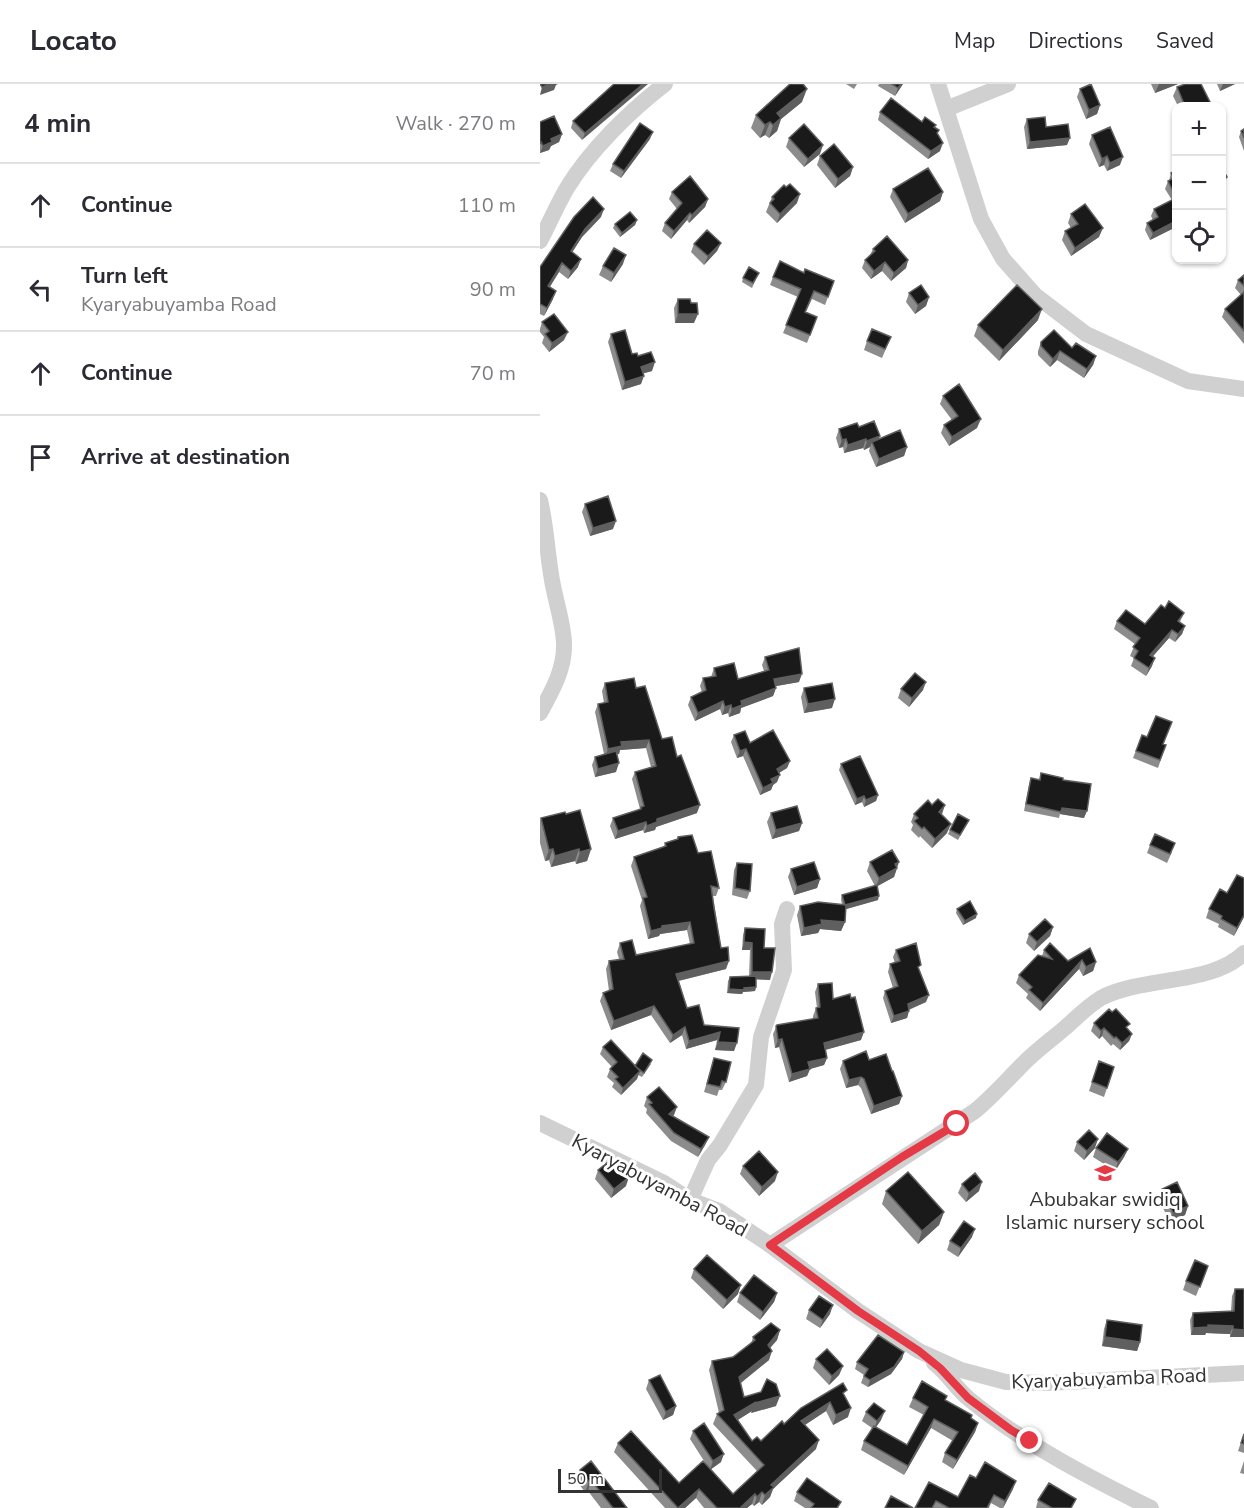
<!DOCTYPE html>
<html lang="en">
<head>
<meta charset="utf-8">
<style>
  :root { --surface:#fff; --page:#f2f2f3; --text:#2b2b33; --muted:#7c7c81; --line:#e1e1e2 }
  body { margin:0; font-family:"Nunito Sans",sans-serif; background:var(--page); color:var(--text) }
  .controls { position:absolute; right:18px; top:18px; display:grid; overflow:hidden; border-radius:12px; box-shadow:0 2px 4px #0004 }
  .controls button { width:54px; height:54px; display:grid; place-items:center; padding:0; border:0; border-bottom:2px solid var(--line); background:var(--surface); color:var(--text); font:30px sans-serif }
  .scale { position:absolute; left:18px; bottom:15px; width:104px; box-sizing:border-box; padding-left:6px; border:3px solid #333; border-top:0; font-size:16px; line-height:21px; white-space:nowrap; color:#333; -webkit-text-stroke:4px #fff; paint-order:stroke }
  .stop { position:absolute; width:18px; height:18px; margin:-14px; border:4px solid #e63946; border-radius:50%; background:#fff }
  .stop.end { background:#e63946; border-color:#fff; box-shadow:0 2px 6px #0008 }
  .list { margin:0; padding:0; list-style:none }
  h2 { display:flex; justify-content:space-between; align-items:center; height:78px; margin:0; padding:0 24px; font-size:26px }
  h2 small { font-size:20px; font-weight:400; color:var(--muted) }
  .list li { display:grid; grid-template-columns:39px 1fr auto; gap:18px; align-items:center; box-sizing:border-box; height:84px; padding:0 24px; border-top:2px solid var(--line) }
  .list b { display:block; font-size:22px; white-space:nowrap }
  .list p { margin:0; font-size:20px; white-space:nowrap; color:var(--muted) }
  .list em { font-size:20px; font-style:normal; color:var(--muted) }
  .icon { flex:none; width:33px; height:33px; fill:none; stroke:currentColor; stroke-width:2; stroke-linecap:round; stroke-linejoin:round }
  .map { position:relative; flex:none; width:704px; height:1424px; overflow:hidden }
  header { display:flex; align-items:center; gap:36px; box-sizing:border-box; height:84px; padding:0 30px; background:var(--surface); border-bottom:2px solid var(--line) }
  header strong { font-size:28px }
  nav { display:flex; gap:33px; margin-inline-start:auto; font-size:21px }
  main { display:flex }
  aside { flex:1; background:var(--surface) }
  .map>svg:first-child { display:block }
  .lines { fill:none; stroke-linecap:round; stroke-linejoin:round }
  .minor { stroke:#d0d0d0; stroke-width:16 }
  .wall { fill:#8c8c8c }
  .shaded-wall { fill:#5f5f5f }
  .building { fill:#1a1a1a; stroke:#5f5f5f; stroke-width:1.5 }
  .route { stroke:#e63946; stroke-width:8 }
  .labels { text-anchor:middle; stroke-width:6; stroke-linejoin:round; paint-order:stroke }
  .street-label { font-size:20px; fill:#333; stroke:#fff }
  .poi-label { font-size:20px; fill:#333; stroke:#fff }
</style>
</head>
<body>
<header>
<strong>Locato</strong>
<nav><a>Map</a><a>Directions</a><a>Saved</a></nav>
</header>
<main>
<aside>
<h2>4 min<small>Walk · 270 m</small></h2>
<ul class="list">
<li><svg class="icon" aria-label="ahead" viewBox="0 0 24 24"><path d="M12 20V5M6 11l6-6 6 6"/></svg><div><b>Continue</b></div><em>110 m</em></li>
<li><svg class="icon" aria-label="left" viewBox="0 0 24 24"><path d="M17 20v-9H6M10 6l-5 5 5 5"/></svg><div><b>Turn left</b><p>Kyaryabuyamba Road</p></div><em>90 m</em></li>
<li><svg class="icon" aria-label="ahead" viewBox="0 0 24 24"><path d="M12 20V5M6 11l6-6 6 6"/></svg><div><b>Continue</b></div><em>70 m</em></li>
<li><svg class="icon" aria-label="arrive" viewBox="0 0 24 24"><path d="M6 21V4h12l-3 4 3 4H6"/></svg><div><b>Arrive at destination</b></div></li>
</ul>
</aside>
<div class="map">
<svg width="704" height="1424" viewBox="0 0 704 1424">
  <rect width="100%" height="100%" fill="#fff"/>
  <g class="lines">
    <path class="minor" d="M398,0L441,135L463,175L495,211L546,250L648,297L704,305
      M406,25L468,0
      M0,157C9,140 17,121 27,104C50,66 90,27 125,0
      M0,416C6,441 7,466 11,490C14,513 23,536 24,559C25,585 12,607 0,629
      M0,1039L124,1099L150,1116L179,1127L230,1161L318,1227L379,1267L421,1286L466,1298L507,1299L704,1289
      M150,1116L168,1076L180,1061L216,1001L221,953L244,886L242,840L247,825
      M230,1161L435,1027C452,1013 466,997 481,982C494,968 511,956 526,943C537,933 548,922 561,914C603,892 672,901 704,869
      M394,1279C407,1289 416,1304 429,1315C481,1358 550,1394 611,1424"/>
  </g>
  <path class="wall" d="M74,0L42,56L31,44L33,37Z
    M306,0H317L314,5Z
    M339,0H363L355,12L338,2Z
    M611,0H638L615,9Z
    M677,0H695L680,7Z
    M637,3L672,22H638L633,12Z
    M540,5L560,21L557,30L546,35L537,13Z
    M262,18L241,35L237,47L229,54L225,51L220,54L211,44L216,31Z
    M340,28L382,38L395,43L400,67L388,75L338,36Z
    M487,35L527,61L487,65L484,43Z
    M0,38L22,50L19,58L11,62L9,66L0,69Z
    M704,45V67L699,53L701,47Z
    M552,51L580,81L567,87L564,81L559,83L549,60Z
    M249,54L280,70L264,83L246,63Z
    M110,55L81,94L70,87L73,80Z
    M280,72L313,83L310,92L295,104L277,81Z
    M636,86V143L610,156L605,146L607,139L613,136L611,132L614,125L632,116L625,105L628,97H629L631,89Z
    M353,105L403,108L400,117L365,139L350,113Z
    M132,108L168,115L165,123L149,139L147,136L131,155L122,147L125,139L137,125L129,115Z
    M232,113L257,119L237,139L226,128Z
    M531,130L559,153L531,172L522,156L525,147L531,144L528,139Z
    M61,133L42,153L32,168L38,183L28,195L19,188L9,203L13,215L4,232L0,230V183Z
    M97,136L95,141L80,153L73,144L75,140Z
    M181,159L177,167L164,181L151,168L154,160Z
    M333,165L368,176L366,184L351,197L342,187L331,195L322,184L325,176L330,171Z
    M83,180L71,198L59,191L63,182Z
    M264,189L294,197L285,221L272,215L266,228L277,233L267,259L243,249L258,213L230,201L233,193Z
    M704,191V260L682,233L685,225L701,211L695,204L698,196Z
    M217,193L212,204L202,198L203,194Z
    M369,209L389,213L386,222L375,230L366,218Z
    M138,215L151,219L154,239H135L134,224Z
    M498,236L459,277L434,252L438,241Z
    M2,238L24,256L9,268L2,259L4,253L0,248V245Z
    M71,250L92,270L98,272L112,287L103,289L101,300L82,306L68,258Z
    M351,253L342,274L324,266L327,257Z
    M501,258L556,272L553,281L544,294L517,276L510,283L498,271V267Z
    M403,312L437,344L409,362L401,349L404,341L412,336L400,320Z
    M319,343L339,355L367,363L364,372L336,383L329,367L330,363L324,366L323,364L304,369L303,363L299,364L296,354L299,345Z
    M45,420L73,445L50,452L42,428Z
    M625,524L644,529L640,538L645,542L642,550L635,558L629,554L613,572L612,582L606,592L591,582L594,574L590,572L595,560L574,545L577,537L605,540Z
    M225,573L259,598L236,602V604L233,612L201,624L200,629L189,633L188,629L182,631L180,625L155,637L148,621L151,613L162,608L160,602L163,594L171,593L174,584L198,595L224,587L222,581Z
    M65,599L96,604L122,655L137,673L157,729L116,743L115,746L104,749L103,746L75,755L70,742L73,734L100,725L92,695L95,688L111,683L106,664L80,666L79,670H77L76,688L55,693L52,681L55,673L64,670L55,628L58,620L64,619L62,607Z
    M264,604L292,624L264,629L261,613Z
    M361,605L383,606L369,623L358,614Z
    M194,651L210,659L250,677L247,684L239,689L237,698L233,701L231,706L220,711L203,672L197,674L191,658Z
    M602,651L626,661L618,684L593,674Z
    M301,680L338,711L336,717L324,723L322,718L315,721L299,686Z
    M501,689L523,696L544,734L520,730L519,734L484,727L489,701L491,694L499,696Z
    M231,729L262,739L259,747L232,755L227,738Z
    M26,730L51,765L47,777L36,780L35,777L11,783L9,776L5,777L0,759V736L1,734Z
    M374,730H401L407,749L392,764L380,752L379,754L371,746L373,741L371,738Z
    M429,736L418,756L408,750L410,746Z
    M138,753L158,769L179,804L176,812H173L181,864L186,885L139,897L147,924L164,941L199,944L194,967L175,966L177,956L146,965L142,951L130,959L111,931L71,946L60,917L63,909L69,907L66,885L69,877L79,875L77,868L80,859L96,871L150,860L147,846L120,850L119,852L108,855L100,822L102,816L91,782L94,773L124,763L125,759L137,755Z
    M610,761L632,768L627,779L607,769Z
    M330,778L357,783V784L354,793L337,802L338,816L306,825L305,838L301,847L280,845L278,849L261,852L257,831L260,822L302,821L301,815L302,811L335,802L327,787Z
    M197,779L210,807L207,815L192,811L194,786Z
    M251,785L280,795L277,804L254,811L248,793Z
    M417,825L436,834L423,841L416,829Z
    M669,825L704,833L694,852L678,843L679,840L666,834Z
    M513,843L510,852L494,867L486,859L489,850Z
    M205,844L224,864L230,896L216,895V903L215,907L203,908L202,910L187,909L188,897L190,893L209,892L210,866H202L203,851Z
    M550,864L556,878L553,887L543,892L539,885L500,927L486,914L488,910L476,899L479,891L502,872L504,866L528,877Z
    M356,866L379,887L386,918L369,926L367,934L351,939L343,914L345,907L353,904L348,888L350,880L355,879L353,873Z
    M278,900L293,915L321,956L285,966L287,974L284,981L270,985L267,992L249,998L239,963L235,964L233,950L237,941L273,935V932L276,924H277L275,908Z
    M554,939L588,945L592,950L589,957L580,966L573,960L571,962L562,952L559,955L551,947Z
    M63,963L95,982L111,980L102,993L98,991L97,995L81,1011L72,1003L74,999L67,993L70,985L72,983L60,970Z
    M174,974L186,998L182,1006H179L177,1012L164,1008Z
    M329,976L352,987L362,1012L359,1020L331,1030L321,1004L318,1001L306,1004L300,985L303,977Z
    M559,977L574,983L564,1013L549,1007Z
    M107,1013L134,1031L133,1032L169,1053L165,1061L158,1073L131,1057L106,1029L107,1025L104,1022Z
    M537,1058L555,1064L544,1076L534,1067Z
    M556,1064L588,1065L584,1073L575,1087L553,1073Z
    M203,1082L235,1097L219,1112L200,1090Z
    M58,1086L86,1102L71,1114L55,1095Z
    M422,1100L439,1107L426,1118L418,1109Z
    M622,1105L648,1122L645,1131L630,1138L618,1114Z
    M346,1107L404,1128L399,1141L378,1160L342,1120Z
    M432,1153L418,1173L407,1166L410,1157Z
    M668,1182L656,1212L643,1206L646,1197Z
    M154,1185L198,1210L183,1225L151,1194Z
    M695,1205L704,1253H690V1250L666,1249L665,1251H651L650,1236L653,1229L691,1227L692,1212Z
    M200,1209H237L234,1218L220,1236L197,1218Z
    M269,1226L290,1230L280,1244L266,1235Z
    M567,1236L600,1258L597,1267L562,1262L564,1245Z
    M240,1246L237,1256L230,1264L229,1276L200,1299L204,1313L236,1322L211,1329L212,1327L198,1336L212,1357H221L244,1340L261,1324L305,1312L308,1333L293,1341L286,1327L265,1341L276,1365L233,1405L230,1413L222,1421L219,1418L214,1422L212,1420L207,1424H164L156,1414L145,1424H125L74,1368L78,1359L139,1399L166,1380L150,1355L153,1347L181,1378L171,1385L193,1410L217,1387L173,1340L177,1330L179,1329L169,1286L172,1277L193,1273L211,1260L213,1253Z
    M364,1268L362,1275L351,1290L328,1303L321,1299L324,1291L315,1285L317,1278Z
    M276,1275L303,1282L299,1291L289,1301L273,1284Z
    M109,1296L136,1322L133,1331L123,1336L106,1305Z
    M407,1312L405,1316L432,1331L431,1335L438,1339L435,1348L413,1385L402,1378L405,1369L413,1357L391,1344L364,1391L321,1366L324,1357L332,1344L322,1337L326,1328L341,1336L336,1343L367,1361L384,1331L369,1323L373,1314Z
    M704,1349V1369L698,1367Z
    M704,1377V1390L700,1389Z
    M40,1386L87,1424H61L48,1407L45,1408L36,1396Z
    M436,1394L473,1405L463,1424H460L451,1419L449,1424H375L389,1398L418,1413Z
    M257,1408L299,1424H265L254,1417Z
    M498,1416L533,1424H496Z"/>
  <path class="shaded-wall" d="M11,0H18L16,1L14,6L0,11L2,3Z
    M103,0H108L42,56L45,49Z
    M361,0H363L355,12L358,4Z
    M619,0H638L615,9Z
    M683,0H695L680,7Z
    M267,5L262,18L241,35L237,47L229,54L237,29Z
    M560,21L557,30L546,35L549,26Z
    M230,38L225,51L220,54L225,41Z
    M113,48L110,55L81,94L84,87Z
    M22,50L19,58L11,62L9,66L0,69L3,62L11,55Z
    M530,54L527,61L487,65L490,58Z
    M403,59L400,67L388,75L391,67Z
    M283,61L280,70L264,83L268,75Z
    M567,72L564,81L559,83L562,75Z
    M583,73L580,81L567,87L570,79Z
    M313,83L310,92L295,104L298,95Z
    M687,93L684,101L681,102V96Z
    M403,108L400,117L365,139L368,130Z
    M260,110L257,119L237,139L240,130Z
    M168,115L165,123L149,139L152,131Z
    M64,125L61,133L42,153L28,175L31,167L45,145Z
    M150,129L147,136L131,155L134,147Z
    M97,136L95,141L80,153L82,149Z
    M636,137V143L610,156L613,149Z
    M563,144L559,153L531,172L535,164Z
    M181,159L177,167L164,181L168,172Z
    M86,171L83,180L71,198L74,189Z
    M41,175L38,183L28,195L31,187Z
    M368,176L366,184L351,197L354,189Z
    M345,178L342,187L331,195L334,187Z
    M22,179L19,188L5,211L8,202Z
    M16,207L13,215L4,232L7,224Z
    M389,213L386,222L375,230L378,221Z
    M502,225L498,236L459,277L463,266Z
    M138,230H158L154,239H135Z
    M28,248L24,256L9,268L12,259Z
    M520,267L517,276L510,283L513,275Z
    M556,272L553,281L544,294L547,285Z
    M115,278L112,287L98,291L101,283Z
    M104,292L101,300L82,306L85,298Z
    M441,335L437,344L409,362L412,353Z
    M340,352L337,360L332,358L330,363L324,366L327,357Z
    M306,355L303,363L299,364L302,356Z
    M326,355L323,364L304,369L308,361Z
    M367,363L364,372L336,383L339,375Z
    M76,437L73,445L50,452L53,444Z
    M645,542L642,550L635,558L638,550Z
    M632,546L629,554L607,579L610,571Z
    M615,574L612,582L606,592L609,584Z
    M262,590L259,598L231,603L234,595Z
    M386,598L383,606L369,623L372,614Z
    M236,604L233,612L201,624L200,629L189,633L192,625L201,617Z
    M295,615L292,624L264,629L268,620Z
    M183,617L180,625L155,637L158,629Z
    M191,621L188,629L182,631L185,623Z
    M109,656L106,664L80,666L79,670L65,673L68,665L81,658Z
    M206,665L203,672L197,674L200,667Z
    M250,677L247,684L234,692L237,685Z
    M79,679L76,688L55,693L58,685Z
    M240,691L237,698L233,701L231,706L220,711L223,704L231,695Z
    M338,711L336,717L324,723L326,716Z
    M324,712L322,718L315,721L317,715Z
    M160,721L157,729L116,743L115,746L104,749L107,742L117,735Z
    M405,721L402,730L395,736L399,728Z
    M522,724L547,727L544,734L520,730Z
    M106,738L103,746L75,755L78,747Z
    M262,739L259,747L232,755L236,746Z
    M411,740L407,749L392,764L395,755Z
    M13,765L9,776L5,777L9,766Z
    M39,765L35,777L11,783L15,772Z
    M51,765L47,777L36,780L40,768Z
    M359,778L354,793L336,803L339,794L355,780Z
    M280,795L277,804L254,811L257,803Z
    M339,812L338,816L303,826L305,821Z
    M437,830L436,834L423,841L425,837Z
    M704,831V833L694,852L697,844Z
    M281,836L305,838L301,847L280,845L278,849L261,852L264,844Z
    M150,838L147,846L120,850L119,852L108,855L111,847L122,842Z
    M513,843L510,852L494,867L497,858Z
    M204,858L212,859L210,866H202Z
    M542,876L539,885L500,927L503,919Z
    M189,877L186,885L133,898L136,890Z
    M556,878L553,887L543,892L546,883Z
    M212,888H232L230,896L209,895Z
    M216,903L215,907L203,908L202,910L187,909L189,905Z
    M389,911L386,918L365,927L368,920Z
    M114,922L111,931L71,946L74,937Z
    M369,927L367,934L351,939L354,932Z
    M145,943L142,951L130,959L133,951Z
    M564,944L562,952L559,955L561,947Z
    M180,948L177,956L146,965L149,957Z
    M324,948L321,956L281,967L284,959Z
    M592,950L589,957L580,966L582,959Z
    M242,955L239,963L235,964L238,956Z
    M178,958L197,959L194,967L175,966Z
    M287,974L284,981L270,985L267,992L249,998L252,990L268,978Z
    M100,987L97,995L81,1011L83,1004Z
    M321,993L318,1001L306,1004L309,996Z
    M362,1012L359,1020L331,1030L334,1022Z
    M137,1023L134,1031L126,1038L129,1030Z
    M169,1053L165,1061L158,1073L161,1065Z
    M558,1055L555,1064L544,1076L547,1067Z
    M588,1065L584,1073L575,1087L578,1078Z
    M238,1088L235,1097L219,1112L222,1103Z
    M89,1093L86,1102L71,1114L74,1105Z
    M442,1098L439,1107L426,1118L429,1109Z
    M648,1122L645,1131L630,1138L633,1129Z
    M404,1128L399,1141L378,1160L382,1147Z
    M435,1145L432,1153L418,1173L421,1164Z
    M201,1201L198,1210L183,1225L187,1216Z
    M237,1209L234,1218L220,1236L223,1228Z
    M293,1221L290,1230L280,1244L283,1236Z
    M668,1241L693,1242L690,1250L666,1249L665,1251H651L653,1244Z
    M693,1245L704,1246V1253H690Z
    M240,1246L237,1256L224,1271L228,1261Z
    M565,1253L600,1258L597,1267L562,1262Z
    M232,1267L229,1276L196,1303L199,1293Z
    M364,1268L362,1275L351,1290L328,1303L330,1296Z
    M303,1282L299,1291L289,1301L292,1292Z
    M240,1312L236,1322L211,1329L212,1327L191,1340L194,1331L216,1318Z
    M290,1318L286,1327L257,1346L261,1337Z
    M136,1322L133,1331L123,1336L126,1328Z
    M311,1324L308,1333L293,1341L296,1331Z
    M345,1327L341,1336L334,1346L337,1337Z
    M394,1335L391,1344L364,1391L368,1382Z
    M438,1339L435,1348L413,1385L417,1376Z
    M279,1356L276,1365L233,1405L230,1413L222,1421L225,1411L231,1401Z
    M184,1370L181,1378L170,1386L173,1377Z
    M51,1396L48,1407L45,1408L49,1398Z
    M476,1397L473,1405L463,1424L465,1417Z
    M159,1405L156,1414L145,1424H139Z
    M222,1408L219,1418L214,1422L217,1413Z
    M215,1410L212,1420L207,1424H200Z"/>
  <path class="building" d="M0,0H11L2,3Z
    M74,0H103L45,49L33,37Z
    M250,0H263L267,5L237,29L241,34L233,41L230,38L225,41L216,31Z
    M352,0H361L358,4Z
    M551,0L560,21L549,26L540,5Z
    M645,0H661L672,22H640L644,20L637,3Z
    M351,14L382,38L385,33L396,41L394,43L399,46L397,49L403,59L391,67L340,28Z
    M14,32L22,50L11,55L12,58L3,62L1,58L0,59V38Z
    M505,33L506,43L528,40L530,54L490,58L487,35Z
    M100,39L113,48L84,87L73,80Z
    M264,40L283,61L268,75L249,54Z
    M570,43L583,73L570,79L567,72L562,75L552,51Z
    M704,45V54L701,47Z
    M294,60L313,83L298,95L280,72Z
    M681,82L687,93L681,96Z
    M388,84L403,108L368,130L353,105Z
    M636,86V113L628,97L634,94L631,89Z
    M150,92L168,115L152,131L150,129L134,147L125,139L142,119L132,108Z
    M250,100L260,110L240,130L230,119L234,115L232,113L244,101L246,103Z
    M53,113L64,125L45,145L31,167L41,175L31,187L22,179L8,202L16,207L7,224L0,220V183L34,133Z
    M636,114V137L613,149L607,139L618,133L614,125Z
    M545,120L563,144L535,164L525,147L538,140L531,130Z
    M90,128L97,136L82,149L75,140Z
    M167,146L181,159L168,172L154,160Z
    M347,152L368,176L354,189L345,178L334,187L325,176L335,167L333,165Z
    M74,164L86,171L74,189L63,182Z
    M240,177L264,189L265,185L294,197L288,213L274,207L265,228L277,233L270,251L246,241L261,205L233,193Z
    M209,183L219,189L213,199L203,194Z
    M704,191V202L698,196Z
    M381,201L389,213L378,221L369,209Z
    M477,201L502,225L463,266L438,241Z
    M704,208V247L685,225Z
    M138,215H150L151,219H157L158,230H138Z
    M14,230L28,248L12,259L5,250L9,247L2,238Z
    M332,245L351,253L345,265L327,257Z
    M85,246L92,270L97,269L98,272L111,268L115,278L101,283L104,292L85,298L71,250Z
    M514,246L532,264L536,259L556,272L547,285L520,267L513,275L501,262V258Z
    M419,300L441,335L412,353L404,341L418,332L403,312Z
    M334,337L340,352L327,357L326,355L308,361L306,355L302,356L299,345L317,339L319,343Z
    M360,346L367,363L339,375L332,358Z
    M68,412L76,437L53,444L45,420Z
    M629,517L644,529L638,537L645,542L638,550L632,546L610,571L615,574L609,584L594,574L598,567L593,563L600,554L577,537L586,526L605,540L621,521L625,524Z
    M259,564L262,590L234,595L236,604L201,617L202,621L192,625L191,621L185,623L183,617L158,629L151,613L166,606L163,594L176,592L174,584L194,579L198,595L229,586L225,573Z
    M375,589L386,598L372,614L361,605Z
    M94,594L96,604L105,602L122,655L132,653L137,673L141,671L160,721L117,735V738L107,742L106,738L78,747L73,734L101,725V723L104,722L95,688L116,682L109,656L81,658L82,662L68,665L58,620L68,618L65,599Z
    M292,599L295,615L268,620L264,604Z
    M616,632L632,638L623,660L626,661L620,676L596,667L602,651L607,653Z
    M233,646L250,677L237,685L240,691L231,695L233,699L223,704L206,665L200,667L194,651L205,647L210,659Z
    M76,667L79,679L58,685L55,673Z
    M320,672L338,711L326,716L324,712L317,715L301,680Z
    M501,689L523,694V696L551,700L547,727L522,724L521,728L486,720L491,694L500,696Z
    M398,715L405,721L399,728L411,740L395,755L384,743L382,745L374,737L378,734L374,730L388,716L392,721Z
    M257,722L262,739L236,746L231,729Z
    M40,726L51,765L40,768L39,765L15,772L13,765L9,766L1,734L25,728L26,730Z
    M418,730L429,736L420,751L410,746Z
    M615,750L635,759L630,770L610,761Z
    M152,751L158,769L171,767L179,804L171,802L174,824L181,864L188,863L189,877L136,890L147,924L159,921L164,941L199,944L197,959L178,958L180,948L149,957L145,943L133,951L114,922L74,937L63,909L73,905L69,877L84,875L80,859L92,856L96,871L154,859L150,838L122,842V844L111,847L103,814L107,813L94,773L126,762L125,759L138,755V753Z
    M352,766L359,778L355,780L357,784L339,794L330,778Z
    M274,778L280,795L257,803L251,785Z
    M197,779L212,780L210,807L195,804Z
    M697,791L704,794V831L697,844L681,835L682,832L669,825L680,805L687,809Z
    M337,801L339,812L305,821L302,811Z
    M430,817L437,830L425,837L417,825Z
    M278,818L306,821L305,838L281,836L282,840L264,844L260,822Z
    M505,835L513,843L497,858L489,850Z
    M205,844L225,845L224,864H235L232,888H212V859L204,858Z
    M376,859L381,881L378,883L389,911L368,920L369,927L354,932L345,907L358,902L350,880L360,877L356,866Z
    M510,859L528,877L550,864L556,878L546,883L542,876L503,919L489,906L492,903L479,891L498,871L512,875L504,866Z
    M216,892V903L204,904V906L189,905L190,893Z
    M292,899L293,915L310,910L311,914L315,913L324,948L284,959L287,974L268,978L270,985L252,990L242,955L238,956L236,942L237,941L278,934L276,924L280,923L278,900Z
    M569,925L572,928L576,925L590,940L586,943L592,950L582,959L576,953L574,954L564,944L561,947L554,939Z
    M71,956L100,987L83,1004L75,995L78,993L70,985L77,978L63,963Z
    M326,967L329,976L346,970L352,987H353L362,1012L334,1022L324,995L321,993L309,996L303,977Z
    M103,969L112,976L104,989L95,982Z
    M174,974L191,978L186,998L182,997L180,1003L167,1000Z
    M559,977L574,983L567,1004L552,998Z
    M119,1003L137,1023L129,1030L169,1053L161,1065L134,1049L109,1020L112,1019L107,1013Z
    M549,1046L558,1055L547,1067L537,1058Z
    M567,1049L588,1065L578,1078L556,1064Z
    M219,1067L238,1088L222,1103L203,1082Z
    M72,1075L76,1077L89,1093L74,1105L58,1086Z
    M368,1088L404,1128L382,1147L346,1107Z
    M435,1089L442,1098L429,1109L422,1100Z
    M637,1098L648,1122L633,1129L622,1105Z
    M424,1137L435,1145L421,1164L410,1157Z
    M167,1171L201,1201L187,1216L154,1185Z
    M655,1176L668,1182L660,1203L646,1197Z
    M214,1191L237,1209L223,1228L200,1209Z
    M695,1205H704V1246L693,1245V1242L668,1241V1243L653,1244V1229L694,1227Z
    M279,1212L293,1221L283,1236L269,1226Z
    M567,1236L602,1241L600,1258L565,1253Z
    M231,1239L240,1246L228,1261L232,1267L199,1293L204,1313L221,1308L227,1295L236,1300L240,1312L215,1319L216,1318L194,1331L212,1357L217,1353L221,1357L242,1337L244,1340L261,1324L303,1299L307,1306L303,1309L311,1324L296,1331L290,1318L261,1337L279,1356L231,1401L234,1403L225,1411L222,1408L217,1413L215,1410L200,1424H177L159,1405L138,1424L78,1359L91,1347L139,1399L163,1377L193,1410L224,1381L177,1330L184,1326L172,1277L193,1273L215,1256L213,1253Z
    M338,1251L364,1268L354,1283L330,1296L324,1292L328,1285L317,1278Z
    M287,1265L303,1282L292,1292L276,1275Z
    M120,1291L136,1322L126,1328L109,1296Z
    M382,1297L407,1312L405,1316L432,1331L431,1334L438,1339L417,1376L405,1369L418,1348L394,1335L368,1382L324,1357L334,1342L367,1361L388,1323L373,1314Z
    M334,1319L345,1327L337,1337L326,1328Z
    M164,1339L184,1370L173,1377L153,1347Z
    M704,1350V1360L701,1359Z
    M51,1377L87,1424H73L51,1396L49,1398L40,1386Z
    M445,1378L476,1397L465,1417L454,1411L447,1424H409L396,1417L392,1424H375L389,1398L418,1413L430,1391L436,1394Z
    M267,1394L301,1418L297,1424H271L274,1420L257,1408Z
    M509,1399L536,1415L531,1424H512L498,1416Z
    M351,1412L373,1424H345Z"/>
  <g class="lines">
    <path class="route" d="M417,1040L362,1073L230,1161L318,1227L379,1267L400,1284L428,1314L471,1346L490,1357"/>
  </g>
  <defs>
    <g id="school-bare" transform="scale(1.62)"><path d="M0-5L7-2L0 1L-7-2ZM-4 1L0 2.5L4 1V4Q0 6-4 4Z" fill="#e63946" stroke="#fff" stroke-width="2.5" paint-order="stroke"/></g>
  </defs>
  <g fill-rule="evenodd">
    <use href="#school-bare" x="565" y="1089"/>
  </g>
  <g class="labels">
    <g class="street-label">
      <text transform="translate(120 1101) rotate(28)" y="7">Kyaryabuyamba Road</text>
      <text transform="translate(569 1294) rotate(-2)" y="7">Kyaryabuyamba Road</text>
    </g>
    <g class="poi-label">
      <text x="565" y="1122">Abubakar swidiq<tspan x="565" dy="23">Islamic nursery school</tspan></text>
    </g>
  </g>
</svg>
<div class="controls">
<button>+</button>
<button>−</button>
<button><svg class="icon" aria-label="locate" viewBox="0 0 24 24"><circle cx="12" cy="12" r="6"/><path d="M12 2v4M12 18v4M2 12h4M18 12h4"/></svg></button>
</div>
<div class="scale">50 m</div>
<div class="stop" style="left:417px;top:1040px"></div>
<div class="stop end" style="left:490px;top:1357px"></div>
</div>
</main>
</body>
</html>
